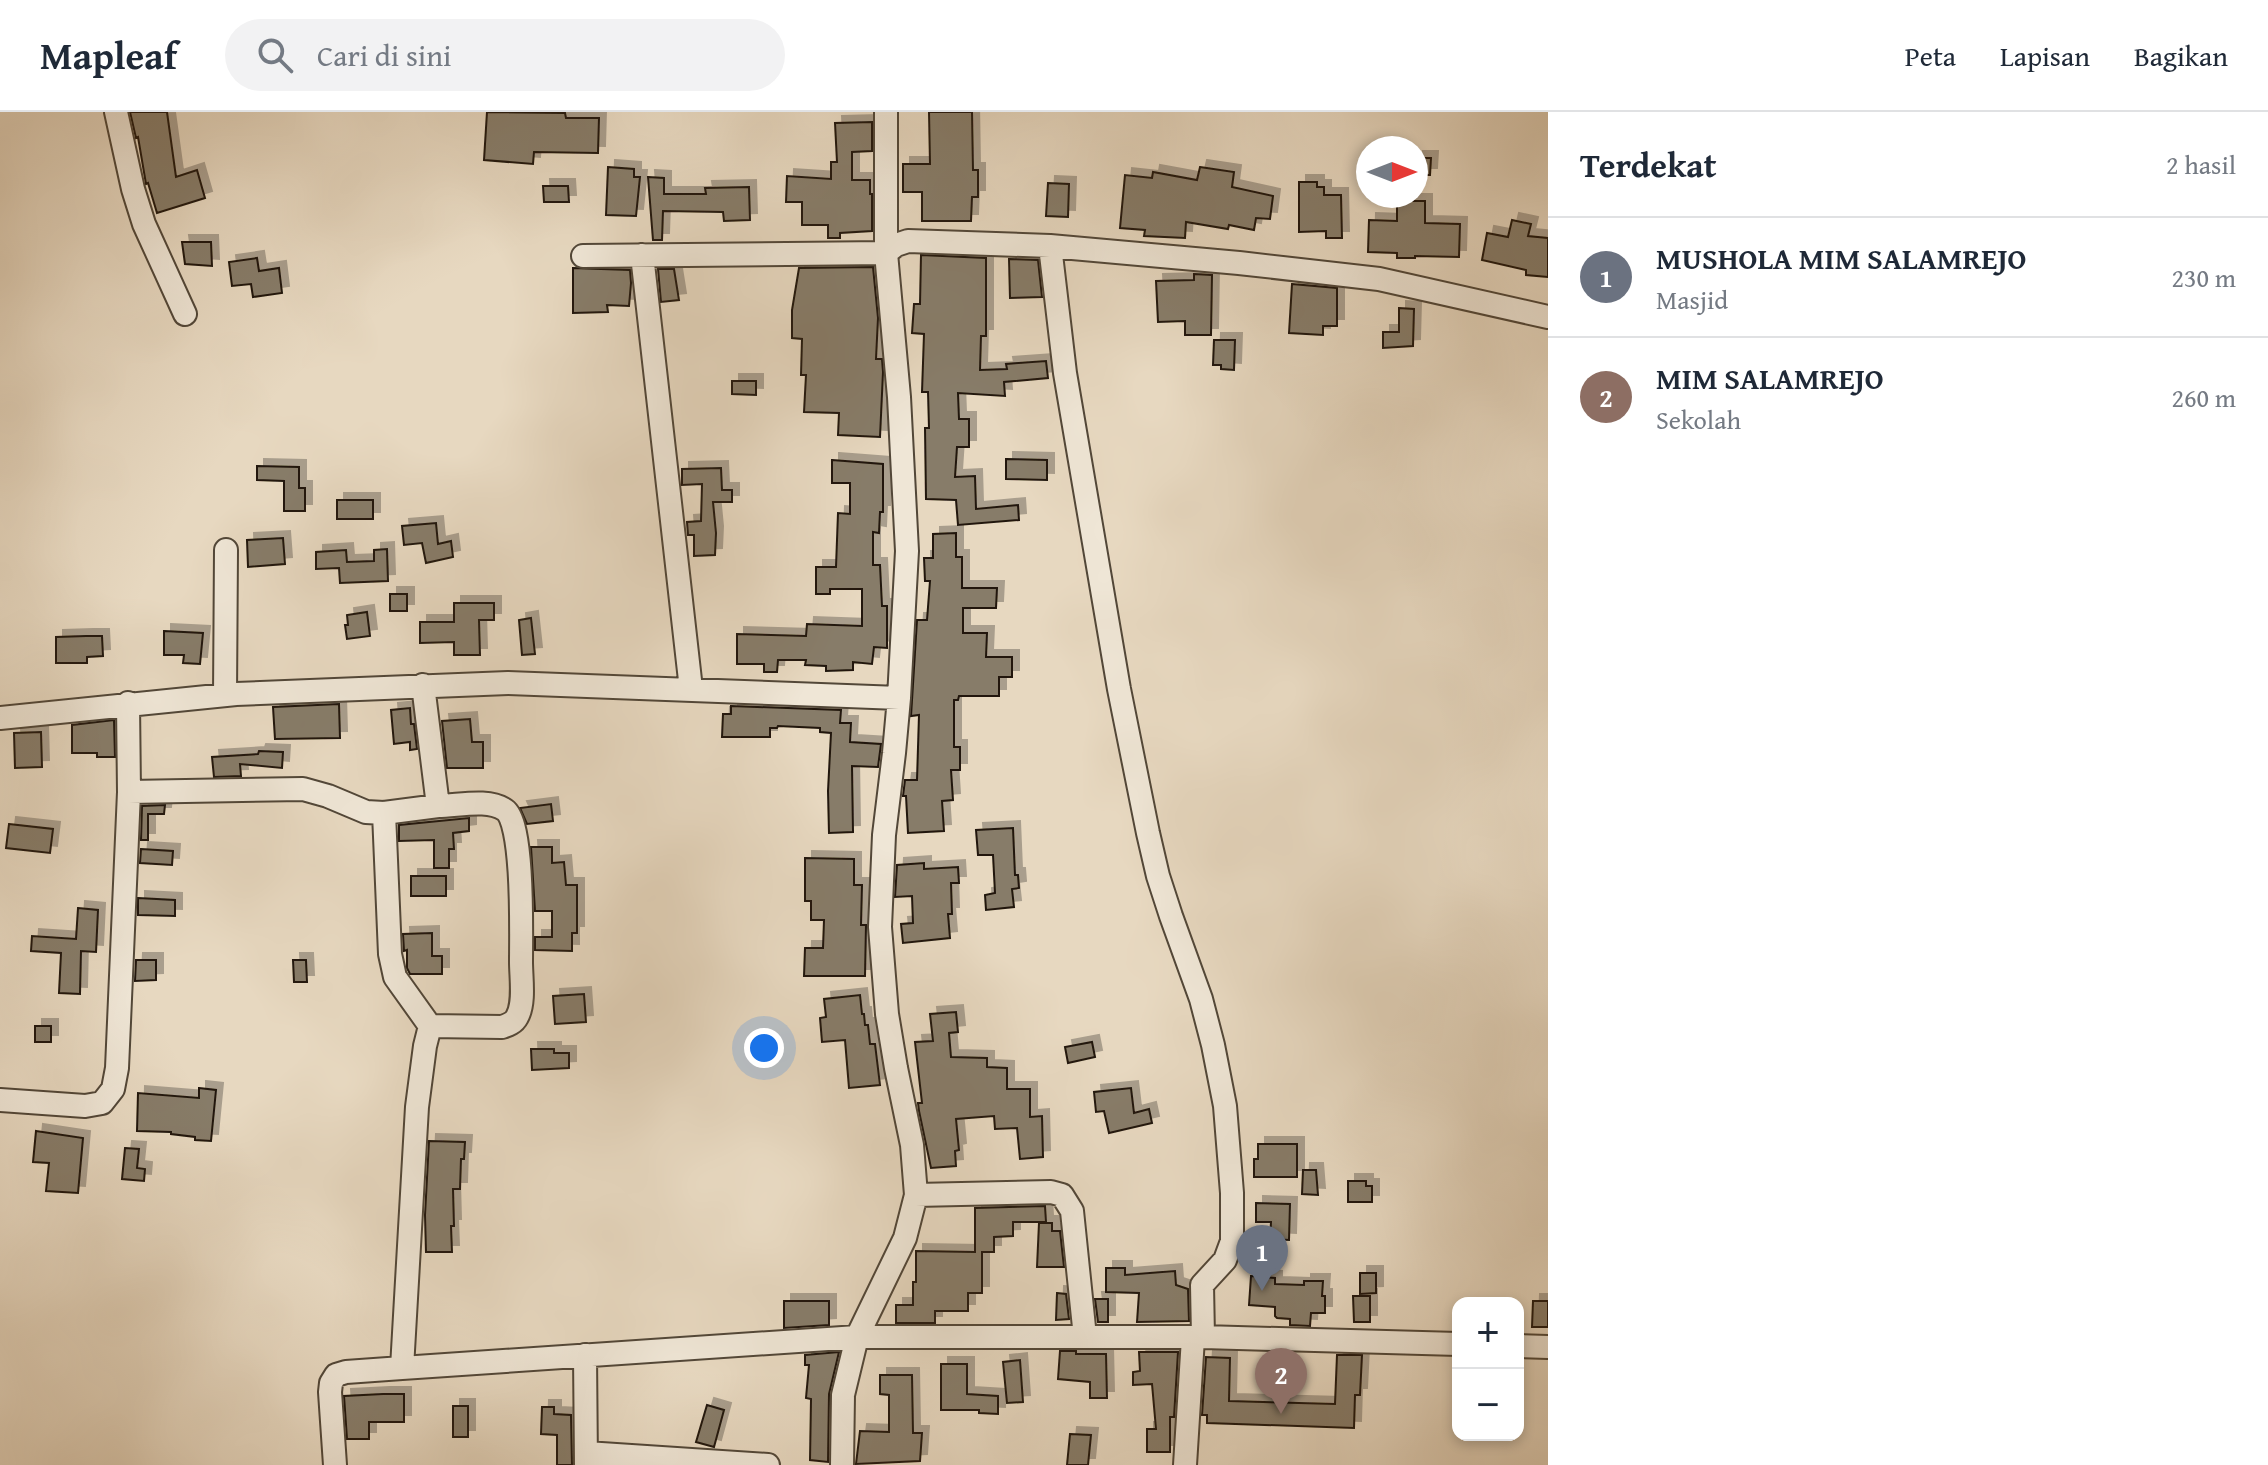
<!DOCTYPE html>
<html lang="id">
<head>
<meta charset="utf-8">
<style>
  :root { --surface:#fff; --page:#f2f2f3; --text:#1f2937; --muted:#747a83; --line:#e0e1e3; --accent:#ea580c }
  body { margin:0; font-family:"Gentium Book Plus",serif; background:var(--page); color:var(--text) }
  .controls { position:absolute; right:24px; bottom:24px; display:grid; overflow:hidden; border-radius:16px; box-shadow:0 4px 12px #0003 }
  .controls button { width:72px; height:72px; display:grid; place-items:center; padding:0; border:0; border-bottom:2px solid var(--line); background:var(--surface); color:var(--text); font:40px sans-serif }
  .compass { position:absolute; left:1356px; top:24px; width:72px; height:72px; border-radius:50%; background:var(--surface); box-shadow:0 4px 12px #0003; rotate:90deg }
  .you { position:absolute; left:764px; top:936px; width:28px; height:28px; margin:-20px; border:6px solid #fff; border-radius:50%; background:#1a73e8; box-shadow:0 0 0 12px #1a73e833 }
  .badge { display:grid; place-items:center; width:52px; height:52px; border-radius:50%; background:var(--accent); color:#fff; font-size:26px; font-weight:700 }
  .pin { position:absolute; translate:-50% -66px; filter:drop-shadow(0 2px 4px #0008) }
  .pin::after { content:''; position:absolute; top:42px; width:28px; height:24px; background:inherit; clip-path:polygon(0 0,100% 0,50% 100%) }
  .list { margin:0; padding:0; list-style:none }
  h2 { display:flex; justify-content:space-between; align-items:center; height:104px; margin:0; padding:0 32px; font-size:34px }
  h2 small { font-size:26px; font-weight:400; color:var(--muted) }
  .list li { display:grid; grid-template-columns:52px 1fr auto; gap:24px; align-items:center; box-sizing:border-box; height:120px; padding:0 32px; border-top:2px solid var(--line) }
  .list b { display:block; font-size:30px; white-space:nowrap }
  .list p { margin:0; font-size:26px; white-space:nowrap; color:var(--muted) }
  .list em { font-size:26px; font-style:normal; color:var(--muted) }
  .icon { flex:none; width:44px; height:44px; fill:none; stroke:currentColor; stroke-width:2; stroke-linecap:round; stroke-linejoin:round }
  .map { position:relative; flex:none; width:1548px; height:1353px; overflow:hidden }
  header { display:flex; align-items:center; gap:48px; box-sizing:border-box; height:112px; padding:0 40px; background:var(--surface); border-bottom:2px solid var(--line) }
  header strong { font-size:38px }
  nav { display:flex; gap:44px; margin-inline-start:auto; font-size:28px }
  .search { width:560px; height:72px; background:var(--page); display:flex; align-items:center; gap:20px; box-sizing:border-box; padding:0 28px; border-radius:44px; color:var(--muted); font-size:30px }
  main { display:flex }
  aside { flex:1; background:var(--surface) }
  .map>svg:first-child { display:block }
  .building { fill:#877b69; stroke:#20170b; stroke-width:2; filter:url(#shadow) }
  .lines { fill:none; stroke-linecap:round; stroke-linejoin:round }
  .minor-casing { stroke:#524738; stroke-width:26 }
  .minor { stroke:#efe6d6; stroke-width:22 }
</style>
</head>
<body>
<header>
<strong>Mapleaf</strong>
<div class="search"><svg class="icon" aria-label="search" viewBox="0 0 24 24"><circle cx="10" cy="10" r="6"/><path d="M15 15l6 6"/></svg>Cari di sini</div>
<nav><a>Peta</a><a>Lapisan</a><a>Bagikan</a></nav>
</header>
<main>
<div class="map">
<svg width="1548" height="1353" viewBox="0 0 1548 1353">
  <defs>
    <filter id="shadow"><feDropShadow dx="7" dy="-7" stdDeviation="0" flood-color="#0004"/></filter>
  </defs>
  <rect width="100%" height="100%" fill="#e7d8c0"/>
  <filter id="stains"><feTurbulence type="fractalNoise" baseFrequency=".0025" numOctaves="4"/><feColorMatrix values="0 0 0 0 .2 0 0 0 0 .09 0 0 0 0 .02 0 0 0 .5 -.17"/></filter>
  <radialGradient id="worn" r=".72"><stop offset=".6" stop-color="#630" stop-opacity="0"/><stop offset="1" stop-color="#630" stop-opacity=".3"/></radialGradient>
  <path class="building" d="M130,0H167L176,65L197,58L205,86L157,101L148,71L146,72L138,25L136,26Z
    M487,0L565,1L566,6H599L598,41L534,40L533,52L484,48Z
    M929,0H972L973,58H978V85H972L971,109H922V80H903V52H930Z
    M872,10V39L852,40V68H870V82H872V119L840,121V126H828V113H802V90H786L787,64L831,67V50H837L835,11Z
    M1416,46H1431L1430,63H1416Z
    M608,55L634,57V65H640L636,104L606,103Z
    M1200,55L1234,60L1232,75L1273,84L1270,107L1256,106L1254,118L1229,113L1228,117L1186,110L1185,126L1144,124L1145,118L1120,116L1125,63L1152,66L1153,60L1197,68Z
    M648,65L664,66V82H706L705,76L749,75L750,108L724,109L723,100L663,99L662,128H653Z
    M1299,70H1317V75H1324V83H1341L1342,126H1326V119L1299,120Z
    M1048,71L1069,72L1068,105L1046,104Z
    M543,74H568L569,90H544Z
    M1397,89H1425V111L1460,112L1459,145L1415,144V146H1397V141L1368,140L1369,108L1397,109Z
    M1512,108L1531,112L1528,124L1548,126V165L1526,163V158L1482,148L1487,121L1508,125Z
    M182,130H211L212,154L185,152Z
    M921,143L986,146V224H981L980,258L1007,257L1006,252L1046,249L1048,266L1004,270L1005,284L958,281L959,307H969V335H957L955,365L975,364L976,397L1018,393L1019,408L958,413L956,388L926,387L925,316H929L928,280H922L924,222L912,221L914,192H920Z
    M257,146L259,159L279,156L282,181L253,185L251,172L232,174L229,150Z
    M1009,147L1038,148L1042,185L1010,186Z
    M873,155L878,206L876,247H882L883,260L880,325L838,323L839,301L804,300L806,263H801L802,227L792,226V198L799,156Z
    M573,156L630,158L631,171L629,194L607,193L608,200L573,201Z
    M658,157H674L679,188L661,190Z
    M1194,162L1212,163L1211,223H1185V209L1158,210L1156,169L1194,168Z
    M1292,172L1337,176V214H1323V223L1289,221Z
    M1399,196L1414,197L1413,234L1383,236V220H1399Z
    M1214,228H1235L1234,258L1221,257V253H1213Z
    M732,269H756V283L732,282Z
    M1006,347L1047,348V368L1006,367Z
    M832,348L883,352V400H880L879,421L873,420V453H880L882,494H887V536L874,535L872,552L853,550V558L826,559V554L805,553L806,548H778L777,560H764V552H737V522L806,524L807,512L862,514V477H830V482H816V455H836L838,401L850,402V371H832Z
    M257,354L299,355V376H305V399H284V369L257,368Z
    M721,356L722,378H732V390H713L716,421L715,443L694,444V423H688L687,410L701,409L702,372L682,373V357Z
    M337,388H373V407H337Z
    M436,411L438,432L451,429L453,445L426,451L422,431L404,433L402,414Z
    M956,421V445H962V476H997L996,496H963V521H987L986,545H1012V565H999V584H959L958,588H954V635H960V658H951L953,688L942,689L944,719L908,721L906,684H903L905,668H917L919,603L911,604L917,508H927L930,469H925L924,446H933V422Z
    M283,426L285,452L248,455L247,428Z
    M387,437L388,469L340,471L339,456L316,457V440L346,438L347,450L374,449V438Z
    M390,482H407V499H390Z
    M454,491H494V508H479L480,543H454V530L420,531V510H454Z
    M367,500L370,524L347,527L345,513H348L347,503Z
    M531,506L535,542L522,543L519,508Z
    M164,519L203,521L200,552L183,551L184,543H164Z
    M86,524H102L103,544L87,545V551H56V525Z
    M339,592L340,626L275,627L273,595Z
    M731,594L841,598L840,611H851L850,630L881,632L878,655L852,654L853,720L829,721L828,679L831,621L820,620V616L778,614L777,616H770V625H722L723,602H731Z
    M410,596L411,612H414L417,637L410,638V630L394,632L391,598Z
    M470,607L472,630H483V656H447L442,609Z
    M114,608L115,645H97V641H72V613Z
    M41,620L42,655L15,656L14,621Z
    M259,639L283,640L282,656L240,652L241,664L214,665L212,645L258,642Z
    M551,692L553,709L527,712L520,696Z
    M165,693L164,702H148V728H141L142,694Z
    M469,706V719L453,721L454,737H449V756H434V728L399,729V713Z
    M9,712L53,717L50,741L6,736Z
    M1013,716L1015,763H1018L1019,776L1012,777L1014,795L986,798L985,783L995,781L993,743H978L976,718Z
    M531,735H552V751L564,750L566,773H577V821H572V839L535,838V825H552V799H535Z
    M141,737L173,739L172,753L140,751Z
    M805,746L854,747V773H862L861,813H866L865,864H804L805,836H823L824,808H811V789H805Z
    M924,751V757L958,755L959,771H951L952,802H948L950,826L903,831L901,812L913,811L912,784L895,785L897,753Z
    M411,764H446V784H411Z
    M138,786L175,788V804L138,803Z
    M78,796L98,798L96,840L81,839L80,882L59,881L61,841L31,839L32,824L76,827Z
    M432,821V844H442V862H410L407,856V838L404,839L403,822Z
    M136,848H156V868L135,869Z
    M293,848H306L307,870H294Z
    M584,882L586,910L555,912L553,884Z
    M860,883L862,902H864L865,913H868L870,932H875L880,973L849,976L845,928L822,930L820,906L826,905L824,887Z
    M956,900L958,920L949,921L951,945L987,946V955L1007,956V977H1030V1005L1042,1004L1043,1045L1020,1047L1017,1016L995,1017L994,1004L956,1007L959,1038L955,1039L956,1054L931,1056L919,999L918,991H922L915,930L933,929L930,902Z
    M35,914H51V930H35Z
    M1092,930L1095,945L1068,951L1065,935Z
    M531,937H554V941H569V956L532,958Z
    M199,976L216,978L211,1029L195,1028V1025L171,1022V1020L137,1019L138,981L199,986Z
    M1131,976L1134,1001L1149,997L1152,1011L1109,1021L1104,999L1096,1000L1094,980Z
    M36,1019L83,1026L78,1081L46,1079L49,1051L33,1050Z
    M429,1029L465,1030L464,1047H461L460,1077H453L454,1114H451L452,1140H426L425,1103Z
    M1258,1032H1297V1065H1254V1047H1258Z
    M125,1036L139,1037L137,1056L145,1057L144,1069L122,1067Z
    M1303,1058H1316L1318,1083L1302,1082Z
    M1348,1069H1366V1074H1372V1090H1348Z
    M1256,1091L1290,1092L1289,1128L1270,1127L1271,1110H1256Z
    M1045,1094L1046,1110H1013V1124L994,1125V1140H982V1181H968V1199H935V1211H896V1193H913V1170H916V1139L975,1140V1096Z
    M1039,1111H1052V1119H1060L1064,1155H1037Z
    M1106,1156H1125V1163L1175,1159L1176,1173L1188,1177L1189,1209L1137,1210L1139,1181L1106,1180Z
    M1360,1161H1376V1181L1360,1182Z
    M1251,1164L1275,1166V1172L1304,1173V1169H1323L1322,1184H1325V1201H1311L1310,1214L1290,1213V1207L1277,1206L1275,1204V1195L1249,1193Z
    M1057,1181L1066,1182L1069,1207L1056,1208Z
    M1353,1184H1370V1210H1354Z
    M1095,1187H1108V1210H1098Z
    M784,1189H829V1213L784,1216Z
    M1533,1189H1548V1215H1532Z
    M1060,1239H1076V1242H1106L1107,1286H1090V1270L1058,1267Z
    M839,1240L829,1282L828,1350L810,1348L811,1287L806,1286L809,1253H805V1243Z
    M1139,1240H1178L1174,1305H1170V1340H1147V1317H1156L1152,1272L1133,1273V1260L1140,1259Z
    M1337,1243H1362L1360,1283H1355L1354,1316L1207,1311V1303H1202L1206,1245L1230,1246L1229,1289L1335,1292Z
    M1020,1248L1023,1290L1007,1291L1003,1250Z
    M941,1252H967V1282L998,1284V1302L979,1301V1298H941Z
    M880,1263H912L913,1321H922L920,1349L856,1352L860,1319L889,1320V1283L880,1282Z
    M383,1282H404V1310H369V1327H347L344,1284Z
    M707,1293L724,1298L714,1335L696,1330Z
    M453,1294H468V1325H453Z
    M542,1295H554V1302L571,1303L572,1353H557V1323L541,1322Z
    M1070,1322L1091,1323L1088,1353H1067Z"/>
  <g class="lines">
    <g class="minor-casing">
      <path id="minor" d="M116,0L133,77L144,112L185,202
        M1050,134L1065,261L1119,577L1148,721L1158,764L1171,804L1201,887L1213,933L1225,994L1232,1081V1129L1225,1148L1202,1173L1203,1225
        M642,143L691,577
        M583,144L886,141L896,133L908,129L1050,134L1239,151L1379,167L1548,205
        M423,573L438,694C458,694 488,686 505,698C524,711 521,824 521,850C521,866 525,891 517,905C514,911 508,913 502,915L430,914L425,934L417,995L402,1256L857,1225H1203L1458,1232
        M225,583L226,438
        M0,606L236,582L508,571L899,586
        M129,680L303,677L328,684L366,700L384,701L438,694
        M384,701L390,842L395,865L430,914
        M0,988L85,994L102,991L113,977L117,956L129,680L128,591
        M916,1083L1051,1080L1062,1083L1072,1099L1085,1225
        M1518,1234L1548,1235
        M585,1243L586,1353
        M586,1341L768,1353
        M335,1353L330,1280L331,1271L336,1263L346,1260L402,1256
        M842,1353L843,1283L857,1225L905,1126L916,1083L912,1033L896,956L887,902L880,815L884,723L894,641L899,586L907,439L899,285L886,141V0
        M1185,1353L1193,1226"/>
    </g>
    <use href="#minor" class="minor"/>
  </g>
  <rect width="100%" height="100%" filter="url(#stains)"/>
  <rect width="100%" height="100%" fill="url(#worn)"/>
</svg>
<div class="controls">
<button>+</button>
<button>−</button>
</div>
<svg class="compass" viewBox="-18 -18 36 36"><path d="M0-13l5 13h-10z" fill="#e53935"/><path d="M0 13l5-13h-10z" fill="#747a83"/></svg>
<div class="you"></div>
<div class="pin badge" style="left:1262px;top:1179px;background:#6b7280">1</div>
<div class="pin badge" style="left:1281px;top:1302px;background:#8d6e63">2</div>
</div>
<aside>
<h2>Terdekat<small>2 hasil</small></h2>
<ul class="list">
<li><span class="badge" style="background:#6b7280">1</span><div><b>MUSHOLA MIM SALAMREJO</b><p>Masjid</p></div><em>230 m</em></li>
<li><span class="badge" style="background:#8d6e63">2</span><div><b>MIM SALAMREJO</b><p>Sekolah</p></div><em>260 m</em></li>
</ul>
</aside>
</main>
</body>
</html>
